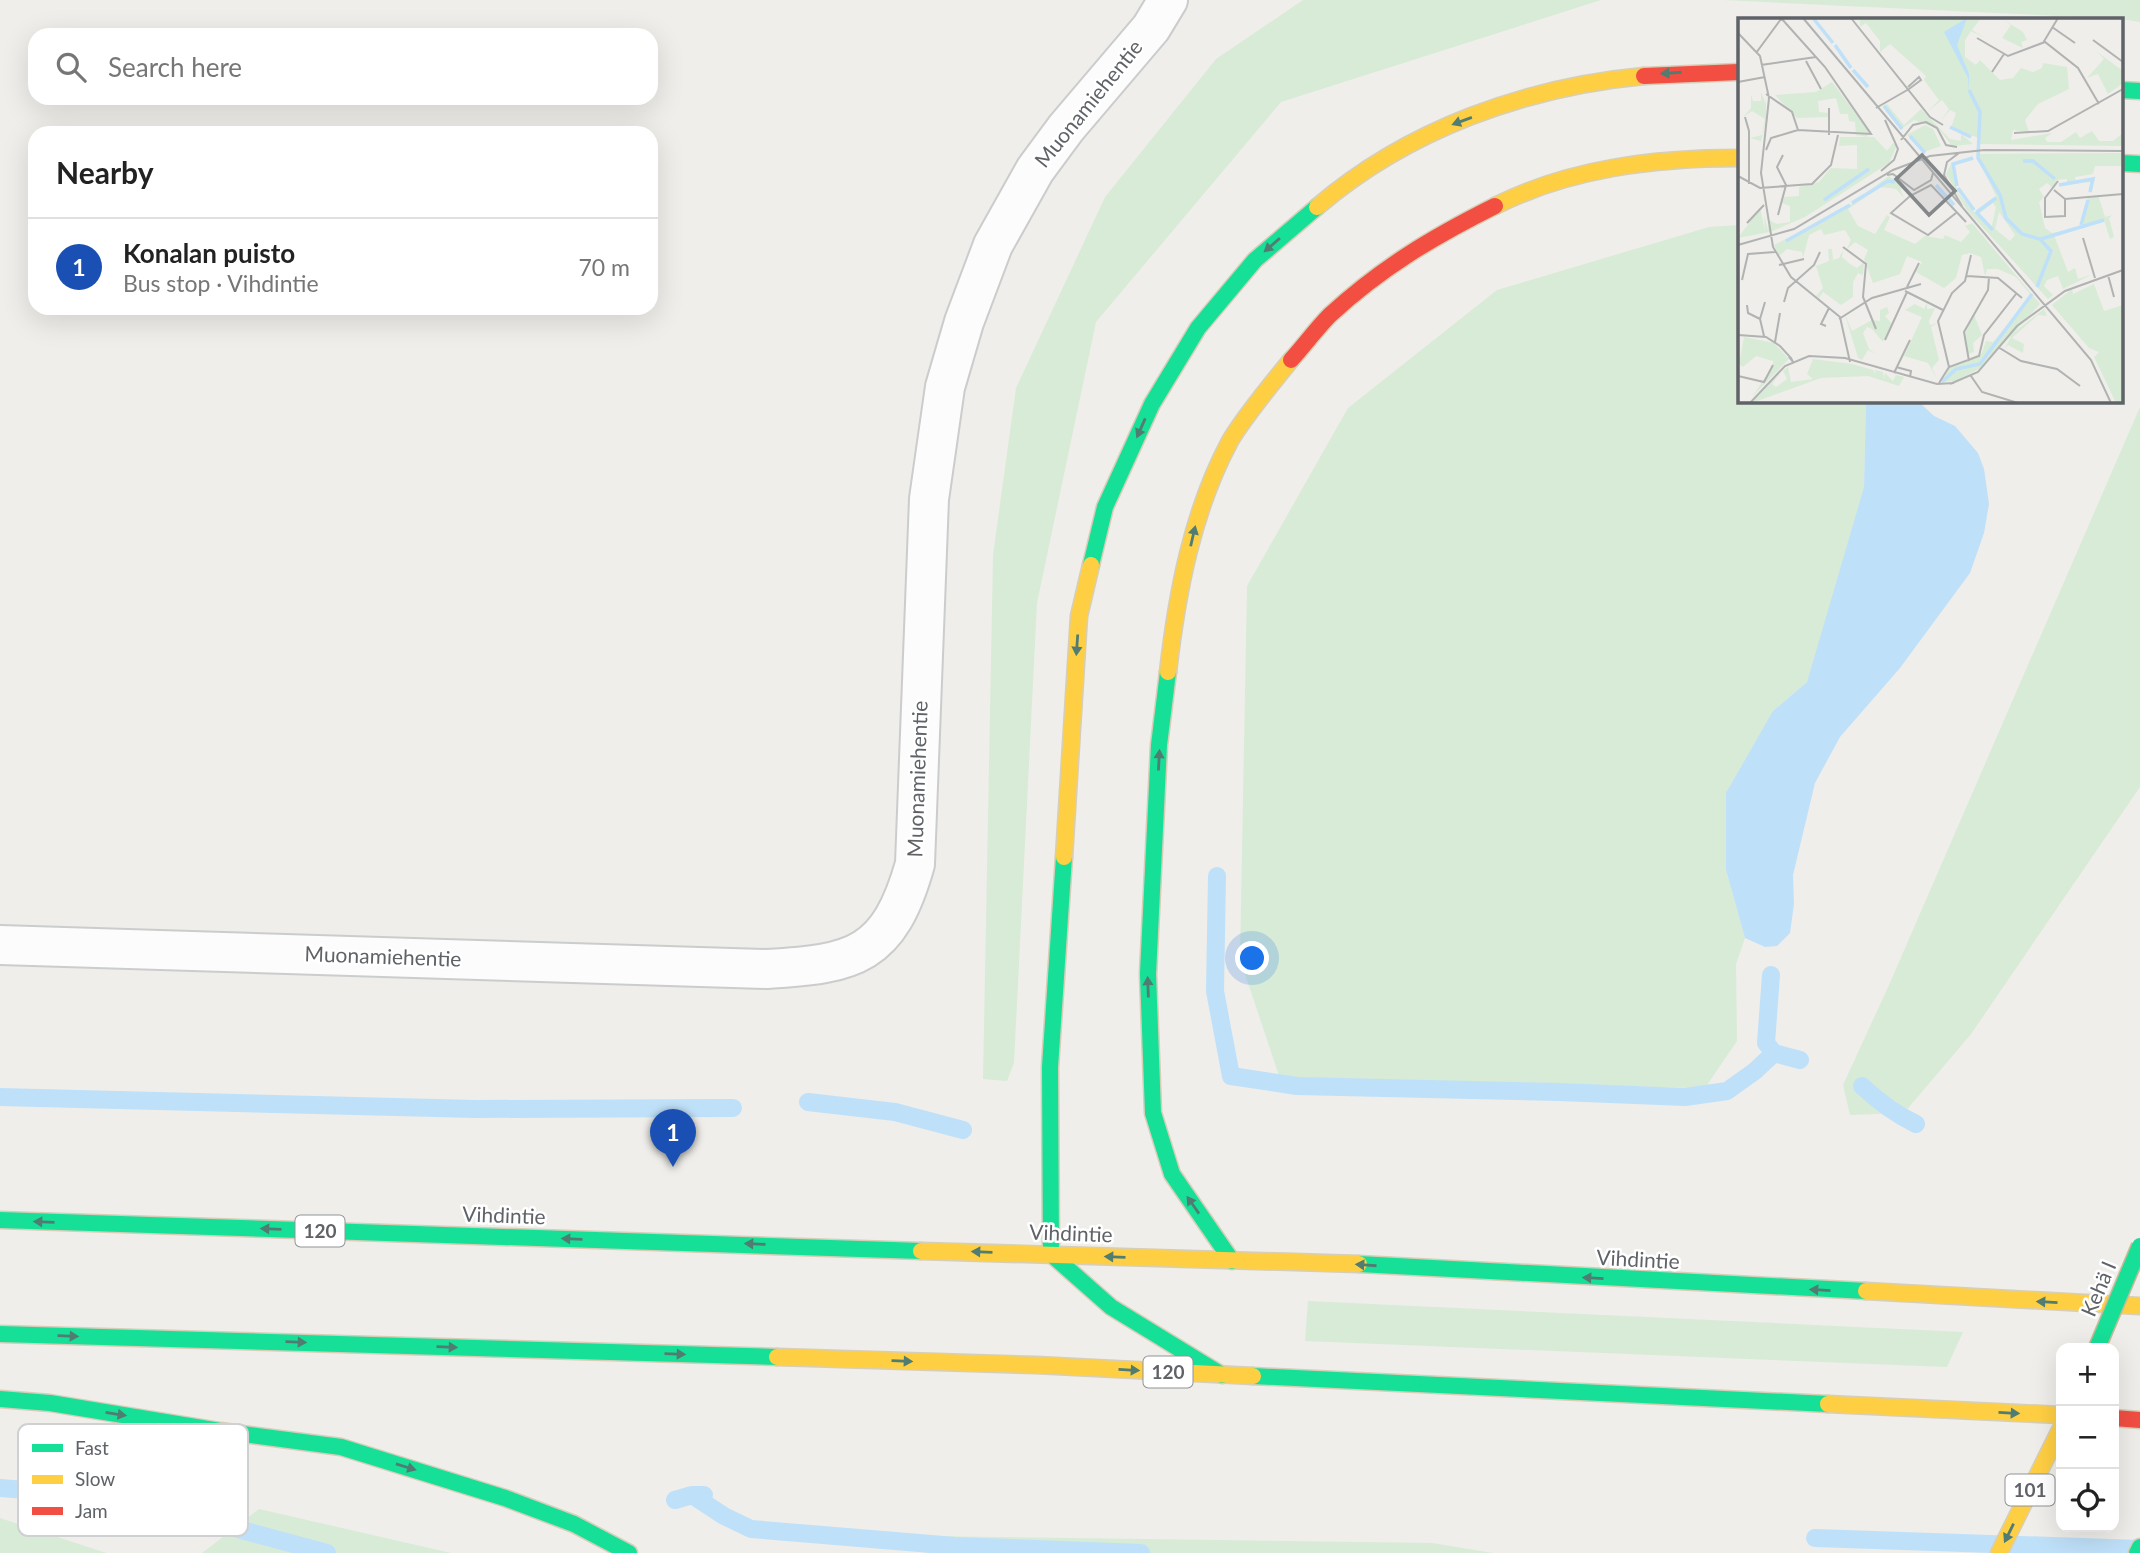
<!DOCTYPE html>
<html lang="en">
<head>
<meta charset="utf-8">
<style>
  :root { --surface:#fff; --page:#f2f2f2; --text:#222; --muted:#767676; --line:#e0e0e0; --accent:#919496 }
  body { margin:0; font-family:Lato,sans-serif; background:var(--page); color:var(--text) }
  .controls { position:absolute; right:21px; bottom:21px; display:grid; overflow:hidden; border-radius:14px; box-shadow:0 7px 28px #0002 }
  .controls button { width:63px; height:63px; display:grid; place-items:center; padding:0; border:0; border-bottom:2px solid var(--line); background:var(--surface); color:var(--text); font:35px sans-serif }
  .you { position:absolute; left:1253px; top:959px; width:24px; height:24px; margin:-18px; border:5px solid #fff; border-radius:50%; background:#1a73e8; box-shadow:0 0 0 10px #1a73e833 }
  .badge { display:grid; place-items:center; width:46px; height:46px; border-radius:50%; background:var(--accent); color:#fff; font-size:23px; font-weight:700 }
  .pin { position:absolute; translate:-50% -58px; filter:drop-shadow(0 2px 4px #0008) }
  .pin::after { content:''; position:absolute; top:37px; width:24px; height:21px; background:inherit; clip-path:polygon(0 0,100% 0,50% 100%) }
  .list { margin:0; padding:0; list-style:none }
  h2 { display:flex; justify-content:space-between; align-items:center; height:91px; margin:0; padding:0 28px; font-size:30px }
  h2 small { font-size:23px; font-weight:400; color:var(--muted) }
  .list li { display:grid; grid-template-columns:46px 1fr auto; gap:21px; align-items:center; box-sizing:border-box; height:98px; padding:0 28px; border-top:2px solid var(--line) }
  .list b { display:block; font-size:26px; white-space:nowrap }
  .list p { margin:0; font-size:23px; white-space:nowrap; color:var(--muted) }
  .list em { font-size:23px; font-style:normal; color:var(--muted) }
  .icon { flex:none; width:38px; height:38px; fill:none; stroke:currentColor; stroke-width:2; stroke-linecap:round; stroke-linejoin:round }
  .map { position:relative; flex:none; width:2140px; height:1553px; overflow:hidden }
  .search { position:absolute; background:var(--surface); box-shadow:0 7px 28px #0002; left:28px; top:28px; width:630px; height:77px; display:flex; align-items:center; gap:18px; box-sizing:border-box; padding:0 24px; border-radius:21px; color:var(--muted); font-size:26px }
  .panel { position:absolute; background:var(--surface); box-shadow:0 7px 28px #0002; left:28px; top:126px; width:630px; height:189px; border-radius:21px }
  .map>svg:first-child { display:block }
  .green { fill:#d8ebd6 }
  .water { fill:#bfe0f9 }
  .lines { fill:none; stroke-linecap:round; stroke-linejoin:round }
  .stream { stroke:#bfe0f9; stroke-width:18 }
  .street-casing { stroke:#cbcccc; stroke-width:42 }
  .fast-casing { stroke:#d7ceb8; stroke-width:19 }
  .slow-casing { stroke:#d7ceb8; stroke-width:19 }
  .jam-casing { stroke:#d7ceb8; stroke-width:19 }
  .street { stroke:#fdfcfc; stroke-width:38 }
  .fast { stroke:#16e098; stroke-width:16 }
  .slow { stroke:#ffcf43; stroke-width:16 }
  .jam { stroke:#f24e42; stroke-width:16 }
  .fast-bridge-casing { stroke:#c8b996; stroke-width:19; stroke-linecap:butt }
  .fast-bridge { stroke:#16e098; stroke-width:16 }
  .oneway { fill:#507c72 }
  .labels { text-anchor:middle; stroke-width:5; stroke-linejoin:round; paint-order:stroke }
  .shield { fill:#fff; stroke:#8f9295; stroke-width:2 }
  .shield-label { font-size:19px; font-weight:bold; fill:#5f6368 }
  .street-label { font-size:21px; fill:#5f6368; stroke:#fff }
  .inset-river { fill:none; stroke:#bfe0f9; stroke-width:3.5 }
  .inset-road { fill:none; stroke:#b1b2b2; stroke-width:2 }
  .view { fill:#84888a; fill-opacity:0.15; stroke:#84888a; stroke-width:3.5 }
  .inset-edge { fill:none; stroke:#5f6368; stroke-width:3.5 }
  .key { fill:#fff; stroke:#cfd0d2; stroke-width:2 }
  .key-label { font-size:19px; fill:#5f6368 }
</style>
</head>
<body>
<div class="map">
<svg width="2140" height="1553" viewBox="0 0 2140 1553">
  <rect width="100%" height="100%" fill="#efeeea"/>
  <path class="green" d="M1303,0H1601L1281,102L1096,322L1037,603L1014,1063L1007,1081L983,1079L993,555L1016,388L1105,197L1216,59Z
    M1723,0H2140V22L2121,19Z
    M1739,225V401H1866L1864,487L1840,574L1807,682L1773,711L1726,870L1745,938L1736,964L1737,1041L1705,1088L1280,1079L1240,959L1247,586L1348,408L1497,290L1709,227Z
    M2140,407V787L1971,1034L1904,1113L1850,1115L1843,1085L1889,985Z
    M1308,1301L1963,1332L1947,1367L1305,1341Z
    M259,1509L451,1553H202Z
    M0,1518L94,1549L107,1553H0Z
    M918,1536L1432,1543L1493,1553H926Z"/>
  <path class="water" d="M1866,401H1918L1934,416L1955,426L1978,453L1984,469L1989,504L1984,533L1970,573L1900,668L1840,737L1815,783L1793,875L1794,904L1790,933L1777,946L1765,947L1745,938L1726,870V793L1773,711L1807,682L1864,487Z"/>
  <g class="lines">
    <path class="stream" d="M1217,876L1215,991L1231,1076L1297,1086L1559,1092L1685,1097L1727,1091L1755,1071L1774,1053
      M1771,975L1766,1043L1774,1053L1800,1060
      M1862,1086C1879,1102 1895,1114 1916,1124
      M0,1097L476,1109L733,1108
      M808,1102L895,1112L963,1130
      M0,1488L87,1495L182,1514L327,1553
      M692,1495L724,1516L751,1529L955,1546L1141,1553
      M675,1500L692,1495H704
      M1815,1538L2140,1549"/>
    <g class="street-casing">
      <path id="street" d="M0,945L767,969C855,964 889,956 915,864L929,499L945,387L964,322L993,245L1035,170L1066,128L1151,28L1168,0"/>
    </g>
    <g class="fast-casing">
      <path id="fast" d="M2121,90L2140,91
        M2121,163L2140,164
        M1091,565L1105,507L1152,404L1198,328L1255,260L1317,207
        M1168,672L1159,745L1148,974L1153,1113L1172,1174L1232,1261
        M1064,857L1050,1067L1051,1254L1111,1307L1222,1375
        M0,1220L921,1251
        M1359,1264L1866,1291
        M0,1334L777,1357
        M1253,1376L1828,1404
        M0,1399L50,1403L220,1431L341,1447L505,1498L574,1524L629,1553
        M2137,1553L2140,1547"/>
    </g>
    <g class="slow-casing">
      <path id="slow" d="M1495,206C1570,168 1656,158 1739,158
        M1317,207C1408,129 1526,87 1644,76
        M1168,672C1177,593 1192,512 1230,441C1244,417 1273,382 1291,360
        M1064,857L1079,616L1091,565
        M921,1251L1359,1264
        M1866,1291L2140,1306
        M777,1357L1036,1365L1253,1376
        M1828,1404L2061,1415
        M1999,1553L2061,1428"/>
    </g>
    <g class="jam-casing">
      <path id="jam" d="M1644,76L1739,72
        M1291,360C1304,346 1316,329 1330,315C1381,268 1433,237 1495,206
        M2114,1418L2140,1420"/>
    </g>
    <use href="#street" class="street"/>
    <use href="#fast" class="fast"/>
    <use href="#slow" class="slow"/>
    <use href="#jam" class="jam"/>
    <g class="fast-bridge-casing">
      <path id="fast-bridge" d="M2097,1348L2140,1246"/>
    </g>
    <use href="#fast-bridge" class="fast-bridge"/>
  </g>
  <defs><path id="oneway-solid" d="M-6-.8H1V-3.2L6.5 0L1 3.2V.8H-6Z" transform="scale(1.75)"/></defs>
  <g class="oneway">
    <use href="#oneway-solid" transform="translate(1671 73) rotate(176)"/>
    <use href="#oneway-solid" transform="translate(1462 121) rotate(160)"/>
    <use href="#oneway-solid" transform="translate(1272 245) rotate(139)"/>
    <use href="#oneway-solid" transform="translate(1141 428) rotate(114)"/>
    <use href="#oneway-solid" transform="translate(1193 536) rotate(-77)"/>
    <use href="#oneway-solid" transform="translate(1077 645) rotate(94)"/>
    <use href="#oneway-solid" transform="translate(1159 760) rotate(-87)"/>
    <use href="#oneway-solid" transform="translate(1148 987) rotate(-92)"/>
    <use href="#oneway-solid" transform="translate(1193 1205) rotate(-125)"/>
    <use href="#oneway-solid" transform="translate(44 1222) rotate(-178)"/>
    <use href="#oneway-solid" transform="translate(271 1229) rotate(-178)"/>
    <use href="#oneway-solid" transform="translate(572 1239) rotate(-178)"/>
    <use href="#oneway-solid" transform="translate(755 1244) rotate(-178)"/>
    <use href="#oneway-solid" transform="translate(982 1252) rotate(-178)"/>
    <use href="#oneway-solid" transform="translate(1115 1257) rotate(-178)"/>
    <use href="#oneway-solid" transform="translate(1366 1265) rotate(-176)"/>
    <use href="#oneway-solid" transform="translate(1593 1278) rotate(-177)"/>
    <use href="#oneway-solid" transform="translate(1820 1290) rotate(-177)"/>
    <use href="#oneway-solid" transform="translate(2047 1302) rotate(-177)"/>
    <use href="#oneway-solid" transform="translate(68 1336) rotate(2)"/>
    <use href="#oneway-solid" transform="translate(296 1342) rotate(2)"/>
    <use href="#oneway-solid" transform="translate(447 1347) rotate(2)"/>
    <use href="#oneway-solid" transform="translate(675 1354) rotate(2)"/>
    <use href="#oneway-solid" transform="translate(902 1361) rotate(2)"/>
    <use href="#oneway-solid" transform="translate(1129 1370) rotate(3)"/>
    <use href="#oneway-solid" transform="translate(2009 1413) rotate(3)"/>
    <use href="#oneway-solid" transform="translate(116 1414) rotate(9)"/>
    <use href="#oneway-solid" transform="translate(406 1467) rotate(17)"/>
    <use href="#oneway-solid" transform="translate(2009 1533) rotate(116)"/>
  </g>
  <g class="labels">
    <g class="shield">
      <rect x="295.5" y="1215.5" width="49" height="31" rx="5"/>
      <rect x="1143.5" y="1356.5" width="49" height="31" rx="5"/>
      <rect x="2005.5" y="1474.5" width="49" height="31" rx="5"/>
    </g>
    <g class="shield-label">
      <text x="320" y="1238">120</text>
      <text x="1168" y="1379">120</text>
      <text x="2030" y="1497">101</text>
    </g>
    <g class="street-label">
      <text transform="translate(1089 104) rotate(-51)" y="7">Muonamiehentie</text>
      <text transform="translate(918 779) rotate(-88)" y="7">Muonamiehentie</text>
      <text transform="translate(383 957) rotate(2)" y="7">Muonamiehentie</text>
      <text transform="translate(504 1216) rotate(2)" y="7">Vihdintie</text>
      <text transform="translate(1071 1234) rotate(2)" y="7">Vihdintie</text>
      <text transform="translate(1638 1260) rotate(3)" y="7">Vihdintie</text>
      <text transform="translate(2099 1289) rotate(-67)" y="7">Kehä I</text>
    </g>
  </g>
  <g transform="translate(1738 18)">
    <rect width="385" height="385" fill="#efeeea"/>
    <path d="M122,0H243L234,12L247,20L233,13L227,22V39L238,47L242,42L262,62L275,60L283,50L295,54L304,50L305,45L329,49L331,71L300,86L287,102L291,114L275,112L273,122L314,115L307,120L309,124H323L338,114L342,120L354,113L361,123H375L385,115V128L240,126L241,120L213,110L218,95L212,92L203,103L211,91L204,82L189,94L201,82L186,62L188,58L152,26L142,34V23L128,5L122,9ZM263,0L285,14L289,22L283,24L285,30L264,20L273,7ZM358,33L385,53V65L370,76L360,56L349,60L366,41ZM94,64L131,113L129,119L118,117L117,104L111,103L110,96H102L98,80L80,83L81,94L90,95V99L59,100L37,77L78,74ZM23,74L28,86V101L23,123L12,120L24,117L27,101L14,93L5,99L13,90V77L15,83H23ZM149,86L166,107L183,91L212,121L223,123V116L235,126L214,128L201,111L176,102L163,111L145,88ZM187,107L195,111L203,128L186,134L169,117ZM102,119H136L149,133L155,125L159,127L151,145L67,199L32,214L0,220L22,190L27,213L26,197L30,212L31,202L39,206L52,204V188L44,185L46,179L61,178V169L81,164L93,150L119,151V127L101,128ZM385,135V148H357L355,156L337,159L338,163L355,162L351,176L352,164L320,168L329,165V161L319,162L316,171L309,165L301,171L306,179L301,184L307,210L314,215L342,209L316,217L330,254L337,250L340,261L353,257L325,271L320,258L309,262L306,268L315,277L310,281L229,192L208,156L213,146L220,175L236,194L258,178L238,136ZM255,185L258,189L253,212L239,197ZM261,194L277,217L272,223L257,211ZM151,158L173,175L162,170L166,180L158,171L143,169L110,191L120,208L137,216L149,197L152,199L146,212L177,226L187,218L205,221L207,217L223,224L232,214L227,208L234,205L302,286L244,349L218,363L202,364L211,350L244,335L248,323L255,324L289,283L292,276L278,259L260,251H249L247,258L243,239L232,235L224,237L218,260L206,270L178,254L184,244L169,238L162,256L135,265L126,241L130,232L117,224L109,231L113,222L107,212L86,217L83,211L71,217L65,240L64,234L49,231L41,238L36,227L101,195ZM360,177L367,199L375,197L371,200L376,219L372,221L366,202L343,209L350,179ZM90,231H94L95,242L101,240L105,232L104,239L112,246L119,250L126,244L125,257L120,255L115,264V279L103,287L85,274L81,280L78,278L85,270L78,248L91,243ZM356,266L366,293L385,287V385H378L356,339L361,334L351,330L314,287L334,271L335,276ZM189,285V291L197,290L191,303L192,307L199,305L193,309L201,342L194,350L199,361L190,345L166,338L184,299L167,292L177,286L186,291ZM149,289L151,295L147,298L154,306L145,324L134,311L129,309L125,315L131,331L138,336L130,332L124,342L120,340L107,297L114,313L134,302L142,303V292ZM306,291L309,298L300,297L274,320L286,326L285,335L270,327L266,332L274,316ZM236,297L244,317L235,325L236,334L230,336L226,318ZM6,319L36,325L51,341L14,379L35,348V343L18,338L5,349L1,346ZM75,341L114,346L135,352L138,357L137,352L145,354L146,361L147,355L155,363L158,357L166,359L161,368L130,358L83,360L14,385L43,354L34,366L38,369L49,361L45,353L50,349L53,364L75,361L69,356Z" fill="#d8ebd6" fill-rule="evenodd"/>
    <path d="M229,0L219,27L231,56V75L230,60L206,14Z" fill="#bfe0f9"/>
    <path class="inset-river" d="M75,0L95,25M97,27L113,50M115,52L130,69M231,72L242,94L240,140L262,177L268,200L284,216L302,221L313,233L299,269M146,88L164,111M212,109L233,119M172,118L187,135M285,143H295L317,161M198,167L216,187M321,167L355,161L352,174M219,168L215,146L235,140M220,170L236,192M86,182L131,151M114,185L150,163L157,164M238,194L255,212M239,194L258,180M343,207L350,182M303,221L366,202M48,223L112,187M204,364L218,351L242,346L294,276"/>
    <path class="inset-road" d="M43,0L87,49L133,116L60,112M65,0L353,342L373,385M113,0L192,99L205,107M314,9L337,25M0,15L22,38L31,80L23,155L35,229L53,259L102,299L112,344M239,20L270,38L307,24L340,50L361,86M355,22L385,44M305,25L320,0M18,35L43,1M68,43L83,71M23,47L78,39M254,54L266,36M0,64L27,59M28,76L54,94L60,112M91,90V117M138,90L171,71L183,62L181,59L170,69M7,99L11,113V166M276,115L310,113L385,71M163,122L175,107L188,104L199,110L208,127L219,129M28,132L33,120L60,112M221,135L209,144L206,157L224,188M143,153L156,142L160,131L147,102M149,157L155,156L176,172L193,162L195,155M0,158L22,170L74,166L93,147L100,117M320,163L307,180V199L327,198V181M316,172L327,181L385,176M218,195L190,217L153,195L172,178L193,167L228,204M40,197L48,167L39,149L45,137M9,205L26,187M345,220L357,260M0,227L56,211L155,152L192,138L246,132L385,133M105,229L128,246L125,279L138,311M41,247L66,241M370,257L376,279M229,258L260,260L284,280M4,262L10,236L37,234M169,269L181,245M167,273L205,292M46,284L50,270L76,247L82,234M9,287L10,295L22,301M101,301L134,280L183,266M88,308L83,306L91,290M0,317L28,319L42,328L53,340L55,344L51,339M26,318L22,301L27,284M147,322L169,274M37,324L42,295M260,329L283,343L319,351L342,368M231,343L226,314L250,272L251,259M158,349L173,353L172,359M211,349L200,303L214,275L227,263L233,237M156,355L172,322M0,358L26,364L35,347M233,358L244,374L280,385M201,365L211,349L241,338L246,317L278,276M212,366L240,354L279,308L327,273L385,252M12,385L47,348L71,338L107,340L199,366L216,365"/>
    <path class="view" d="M184,137L217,173L191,197L158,161Z"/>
    <rect width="385" height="385" class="inset-edge"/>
  </g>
  <rect x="18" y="1424" width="230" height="112" rx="10" class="key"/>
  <rect x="32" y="1444" width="31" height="8" fill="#16e098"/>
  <rect x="32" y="1475" width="31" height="9" fill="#ffcf43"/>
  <rect x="32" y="1507" width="31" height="8" fill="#f24e42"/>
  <g class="key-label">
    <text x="75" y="1455">Fast</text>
    <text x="75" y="1486">Slow</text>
    <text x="75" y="1518">Jam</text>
  </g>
</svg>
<div class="controls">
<button>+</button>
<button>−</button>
<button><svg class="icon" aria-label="locate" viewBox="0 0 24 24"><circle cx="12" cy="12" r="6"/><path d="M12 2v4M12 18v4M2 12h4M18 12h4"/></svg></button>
</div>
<div class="you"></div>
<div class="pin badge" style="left:673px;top:1167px;background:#1a4fb4">1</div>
<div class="search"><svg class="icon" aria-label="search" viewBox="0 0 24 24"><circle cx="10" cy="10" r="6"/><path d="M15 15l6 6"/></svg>Search here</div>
<section class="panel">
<h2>Nearby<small></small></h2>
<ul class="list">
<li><span class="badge" style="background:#1a4fb4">1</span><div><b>Konalan puisto</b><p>Bus stop · Vihdintie</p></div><em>70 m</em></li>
</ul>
</section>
</div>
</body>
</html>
